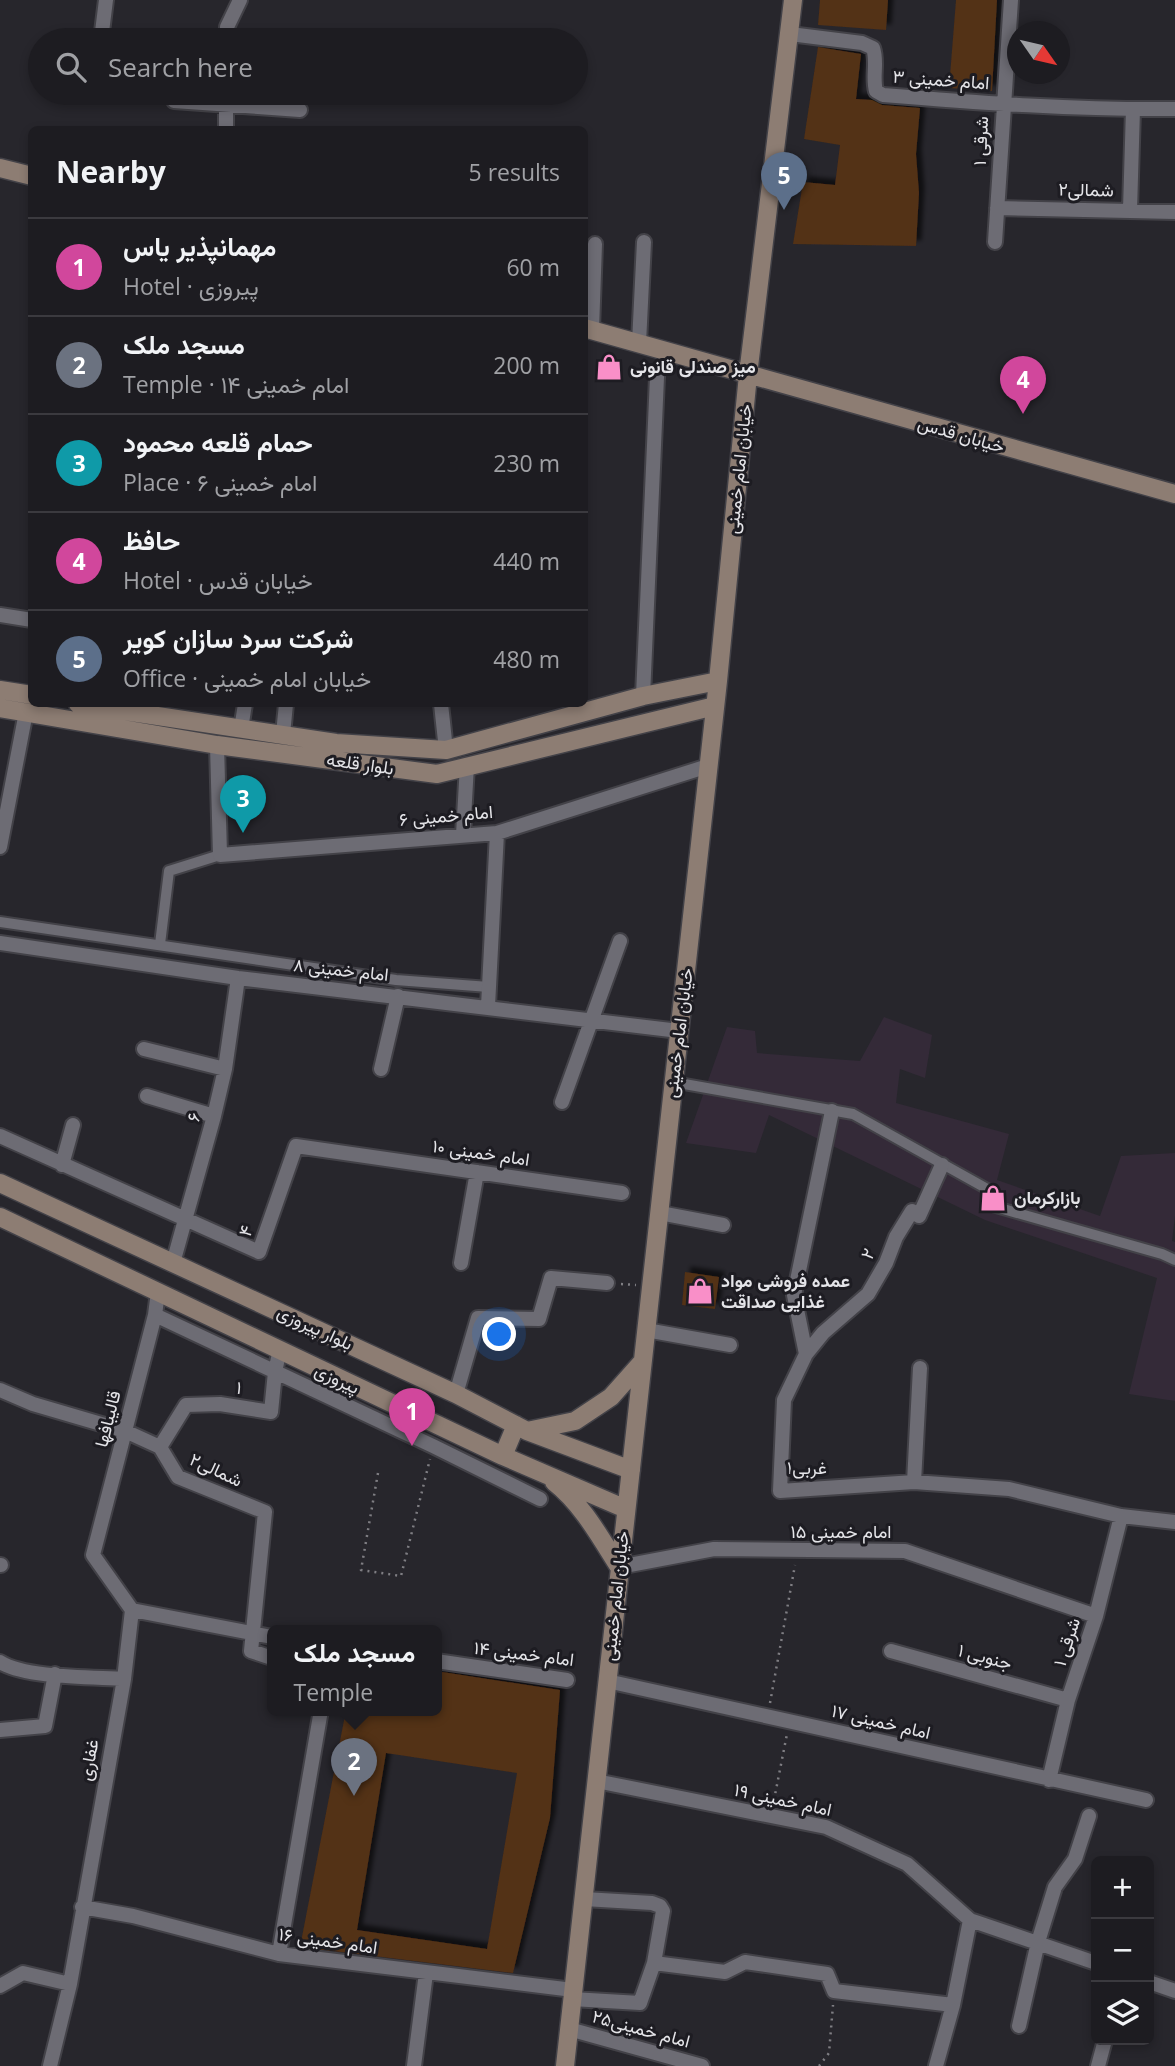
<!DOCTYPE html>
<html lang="en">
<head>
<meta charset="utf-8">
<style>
  :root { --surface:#1d1c21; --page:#25252a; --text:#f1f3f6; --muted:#a0a1a5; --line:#3b3a3f; --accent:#f98fc8 }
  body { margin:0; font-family:"Open Sans",Vazirmatn,sans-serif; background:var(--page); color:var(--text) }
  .controls { position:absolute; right:21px; bottom:21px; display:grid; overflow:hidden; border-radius:10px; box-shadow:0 4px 10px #0003 }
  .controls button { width:63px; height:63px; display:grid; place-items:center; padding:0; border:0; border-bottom:2px solid var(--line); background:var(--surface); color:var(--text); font:35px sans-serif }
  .compass { position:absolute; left:1007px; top:21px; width:63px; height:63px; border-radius:50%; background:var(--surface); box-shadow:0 4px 10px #0003; rotate:124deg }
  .you { position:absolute; left:500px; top:1335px; width:24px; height:24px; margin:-18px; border:5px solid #fff; border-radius:50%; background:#1a73e8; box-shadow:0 0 0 10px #1a73e833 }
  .badge { display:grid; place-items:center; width:46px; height:46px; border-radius:50%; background:var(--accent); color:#fff; font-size:23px; font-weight:700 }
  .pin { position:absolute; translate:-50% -58px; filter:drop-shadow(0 2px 4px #0008) }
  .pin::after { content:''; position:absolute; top:37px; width:24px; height:21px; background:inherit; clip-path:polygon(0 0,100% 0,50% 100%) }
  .popup { position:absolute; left:267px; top:1625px; width:175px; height:91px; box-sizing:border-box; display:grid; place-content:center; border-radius:10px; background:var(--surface); filter:drop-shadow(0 2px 5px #0005); font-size:23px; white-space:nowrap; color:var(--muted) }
  .popup b { font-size:26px; color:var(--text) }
  .popup::after { content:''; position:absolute; left:50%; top:100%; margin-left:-14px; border:14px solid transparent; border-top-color:var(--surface) }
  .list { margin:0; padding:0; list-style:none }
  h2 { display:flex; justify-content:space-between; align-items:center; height:91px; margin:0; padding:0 28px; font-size:30px }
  h2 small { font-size:23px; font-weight:400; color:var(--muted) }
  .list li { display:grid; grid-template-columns:46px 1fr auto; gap:21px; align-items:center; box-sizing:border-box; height:98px; padding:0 28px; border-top:2px solid var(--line) }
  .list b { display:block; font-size:26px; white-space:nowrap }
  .list p { margin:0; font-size:23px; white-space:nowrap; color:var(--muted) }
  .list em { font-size:23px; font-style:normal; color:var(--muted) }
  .icon { flex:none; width:38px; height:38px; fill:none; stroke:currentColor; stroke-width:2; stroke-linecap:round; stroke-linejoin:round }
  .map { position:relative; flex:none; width:1175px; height:2066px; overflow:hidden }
  .search { position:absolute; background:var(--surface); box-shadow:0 4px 10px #0003; left:28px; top:28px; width:560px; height:77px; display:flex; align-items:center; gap:18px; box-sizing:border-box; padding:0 24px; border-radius:38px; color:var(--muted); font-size:26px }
  .panel { position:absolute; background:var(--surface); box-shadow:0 4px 10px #0003; left:28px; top:126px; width:560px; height:581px; border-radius:10px }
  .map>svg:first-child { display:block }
  .commercial { fill:#342a38 }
  .building { fill:#523015; fill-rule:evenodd; filter:url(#shadow) }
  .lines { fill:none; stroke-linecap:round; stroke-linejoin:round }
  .pedestrian-casing { stroke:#434248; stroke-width:14 }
  .minor-casing { stroke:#434248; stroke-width:18 }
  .secondary-casing { stroke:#434248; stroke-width:21 }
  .path { stroke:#7f7e83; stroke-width:2.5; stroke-dasharray:2 5; stroke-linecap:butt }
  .pedestrian { stroke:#6d6c74; stroke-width:10 }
  .minor { stroke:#6d6c74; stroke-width:14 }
  .secondary { stroke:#8d7d73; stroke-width:18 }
  .labels { text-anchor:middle; stroke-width:6; stroke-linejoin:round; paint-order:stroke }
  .street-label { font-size:18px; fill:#e4e4e8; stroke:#1d1c22 }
  .poi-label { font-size:18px; font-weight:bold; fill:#e4e4e8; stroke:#1d1c22; text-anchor:start }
</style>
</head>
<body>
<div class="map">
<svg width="1175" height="2066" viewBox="0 0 1175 2066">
  <defs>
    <filter id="shadow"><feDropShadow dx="5.5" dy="-5.5" stdDeviation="2" flood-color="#0009"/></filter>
  </defs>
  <rect width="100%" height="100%" fill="#27262c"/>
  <path class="commercial" d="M884,1017L932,1035L925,1078L900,1069L896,1103L1009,1134L997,1180L1100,1216L1121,1156L1175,1153V1216L1172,1241L1175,1242V1401L1129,1394L1157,1278L985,1220L769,1115L756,1153L686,1143L727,1027L755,1031L757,1053L860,1061Z"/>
  <path class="building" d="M820,0H888L886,30L818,25Z
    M956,0H997L992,91L949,88Z
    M818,47L861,54L856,99L872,100L882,105L920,108L916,154L919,193L916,246L793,244L803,182L835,185L840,145L804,139Z
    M685,1272L719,1277L715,1309L682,1305Z
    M436,1671L560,1690L550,1818L513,1973L300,1947L346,1710H436ZM386,1753L517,1773L487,1949L357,1930Z"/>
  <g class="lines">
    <g class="pedestrian-casing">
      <path id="pedestrian" d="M0,922L396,980L489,987
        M160,944L169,871L220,855
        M673,1082L853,1114L991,1191L989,1205L1162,1254L1175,1260"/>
    </g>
    <g class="minor-casing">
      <path id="minor" d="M790,34L862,43L873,48C878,62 872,77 876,91L883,95C980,103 1078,110 1175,109
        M101,40L106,0
        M227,40V27L240,0
        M174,101L300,110
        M226,130V93
        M997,208L1175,212
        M1130,210L1133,109
        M995,242L1011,0
        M592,330L595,244
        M639,343L644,242
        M0,615L32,620
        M643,696L657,377
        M441,704L446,750
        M241,729L245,704
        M283,734L286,704
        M217,745L220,855L497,833L708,766
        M463,835L467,765
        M0,847L26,712
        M0,943L238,978L679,1031
        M488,1006L497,833
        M144,1049L225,1069
        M381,1069L398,996
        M147,1096L214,1116
        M562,1102L620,941
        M832,1111L794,1295L806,1354L784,1400L780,1491L914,1482L1009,1489L1121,1516L1175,1522
        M0,1136L259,1252L296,1146L622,1193
        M62,1165L73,1125
        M660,1213L723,1225
        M173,1263L214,1116L225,1069L238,978
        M461,1263L477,1172
        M155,1315L433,1446L540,1499
        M646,1330L730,1345
        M806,1354L823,1333L868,1294L886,1263L896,1237L912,1211L919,1216L942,1165
        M0,1390L33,1404L125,1431L160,1447L178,1477L265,1512L251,1651L272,1658
        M456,1394L478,1318L539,1319L551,1278L607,1283
        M160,1447L186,1405L220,1404L271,1412L275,1372L280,1349
        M914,1482L920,1368
        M0,1565H1
        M619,1567L714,1549L905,1551L1096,1616
        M132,1610L272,1637
        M891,1651L1068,1700
        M436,1661L567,1680
        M0,1662C24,1678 94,1677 124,1679
        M607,1681L1146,1800
        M0,1730L45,1726L55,1674
        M1049,1780L1068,1700L1096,1616L1121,1516
        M596,1781L826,1827L907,1864L970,1920L1096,1963
        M82,1907L133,1916L279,1954L573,1990
        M279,1954L321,1710
        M654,1963L725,1972L745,1962L827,1974L834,1991L953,2005
        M1149,1982L1175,1991
        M0,1986L23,1973L70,1984
        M572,1999L640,2003L654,1963L663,1911L660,1906L652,1903L584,1899
        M1019,2026L1038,1942L1055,1887L1075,1859L1089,1816
        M569,2029L702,2066
        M50,2066L70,1984L124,1679L132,1610L93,1555L155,1315L158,1292
        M414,2066L426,1973
        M936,2066L953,2005L970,1920
        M1098,2066L1105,2040"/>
    </g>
    <g class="secondary-casing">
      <path id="secondary" d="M0,168L32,176
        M584,328L1175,494
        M0,690L32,695
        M78,704L336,743L446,750L643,696L718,681
        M0,708L217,745L437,774L715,706
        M0,1183L456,1394L527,1431L631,1470
        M0,1217L503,1456L626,1509
        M527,1431L575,1421L611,1397L643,1361
        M503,1456L516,1425
        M554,1482C582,1504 600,1537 619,1567
        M565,2066L718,681L748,375L793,0"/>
    </g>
    <path class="path" d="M621,1284L636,1285
      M378,1473L361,1570L401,1576L430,1459
      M770,1703L795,1565
      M774,1800L787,1734
      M819,2066L829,2053L833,2005"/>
    <use href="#pedestrian" class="pedestrian"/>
    <use href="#minor" class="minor"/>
    <use href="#secondary" class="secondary"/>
  </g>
  <defs>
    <g id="shop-bare" transform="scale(2.1)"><path d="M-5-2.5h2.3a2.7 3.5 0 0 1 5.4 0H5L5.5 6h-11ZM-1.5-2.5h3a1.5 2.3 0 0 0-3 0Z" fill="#f98fc8" stroke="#1d1c22" stroke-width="2.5" paint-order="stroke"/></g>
  </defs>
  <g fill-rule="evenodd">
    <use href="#shop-bare" x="609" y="367"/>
    <use href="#shop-bare" x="993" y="1198"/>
    <use href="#shop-bare" x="700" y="1291"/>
  </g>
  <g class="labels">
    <g class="street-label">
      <text transform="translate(941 80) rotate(4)" y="6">امام خمینی ۳</text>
      <text transform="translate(981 141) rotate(-87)" y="6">شرقی ۱</text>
      <text transform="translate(1086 190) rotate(1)" y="6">شمالی۲</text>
      <text transform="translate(961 435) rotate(16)" y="6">خیابان قدس</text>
      <text transform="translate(739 469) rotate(-84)" y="6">خیابان امام خمینی</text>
      <text transform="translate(360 764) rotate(8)" y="6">بلوار قلعه</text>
      <text transform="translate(446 816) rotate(-5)" y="6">امام خمینی ۶</text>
      <text transform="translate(341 970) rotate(6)" y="6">امام خمینی ۸</text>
      <text transform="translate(679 1033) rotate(-83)" y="6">خیابان امام خمینی</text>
      <text transform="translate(194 1117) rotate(-76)" y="6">۶</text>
      <text transform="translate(481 1153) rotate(8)" y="6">امام خمینی ۱۰</text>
      <text transform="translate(246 1231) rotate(-71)" y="6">۴</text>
      <text transform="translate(868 1254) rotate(-65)" y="6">۲</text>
      <text transform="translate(315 1328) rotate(25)" y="6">بلوار پیروزی</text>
      <text transform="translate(337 1379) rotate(25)" y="6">پیروزی</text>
      <text transform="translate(239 1388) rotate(9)" y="6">۱</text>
      <text transform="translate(108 1419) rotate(-76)" y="6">قالیبافها</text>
      <text x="807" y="1474">غربی۱</text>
      <text transform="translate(216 1470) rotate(25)" y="6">شمالی۲</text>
      <text x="841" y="1538">امام خمینی ۱۵</text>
      <text transform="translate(616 1596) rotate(-84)" y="6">خیابان امام خمینی</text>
      <text transform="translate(1067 1642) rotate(-72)" y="6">۱ شرقی</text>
      <text transform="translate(524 1654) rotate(7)" y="6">امام خمینی ۱۴</text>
      <text transform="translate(985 1657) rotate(15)" y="6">۱ جنوبی</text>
      <text transform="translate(881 1722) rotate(13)" y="6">امام خمینی ۱۷</text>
      <text transform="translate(89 1760) rotate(-80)" y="6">غفاری</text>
      <text transform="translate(783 1800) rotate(12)" y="6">امام خمینی ۱۹</text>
      <text transform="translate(328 1941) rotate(8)" y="6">امام خمینی ۱۶</text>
      <text transform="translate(641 2029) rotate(15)" y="6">امام خمینی۲۵</text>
    </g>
    <g class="poi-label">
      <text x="630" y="373">میز صندلی قانونی</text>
      <text x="1014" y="1204">بازارکرمان</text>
      <text x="721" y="1287">عمده فروشی مواد<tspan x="721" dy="21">غذایی صداقت</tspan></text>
    </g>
  </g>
</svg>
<div class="controls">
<button>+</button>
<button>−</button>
<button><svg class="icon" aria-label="layers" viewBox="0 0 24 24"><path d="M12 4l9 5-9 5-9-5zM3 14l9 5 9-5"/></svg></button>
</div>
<svg class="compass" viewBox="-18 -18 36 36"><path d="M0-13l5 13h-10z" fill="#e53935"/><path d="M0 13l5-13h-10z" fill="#a0a1a5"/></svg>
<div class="you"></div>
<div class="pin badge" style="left:412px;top:1446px;background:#d1479c">1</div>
<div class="pin badge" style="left:354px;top:1796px;background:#6b7280">2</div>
<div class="popup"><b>مسجد ملک</b>Temple</div>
<div class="pin badge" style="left:243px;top:833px;background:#0f9aa8">3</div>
<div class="pin badge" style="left:1023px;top:414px;background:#d1479c">4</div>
<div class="pin badge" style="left:784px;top:210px;background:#5c6f8a">5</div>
<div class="search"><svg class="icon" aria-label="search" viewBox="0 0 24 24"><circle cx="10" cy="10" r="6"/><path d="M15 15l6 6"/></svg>Search here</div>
<section class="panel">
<h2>Nearby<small>5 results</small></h2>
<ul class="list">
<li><span class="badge" style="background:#d1479c">1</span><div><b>مهمانپذیر یاس</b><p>Hotel · پیروزی</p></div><em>60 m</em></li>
<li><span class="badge" style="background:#6b7280">2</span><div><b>مسجد ملک</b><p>Temple · امام خمینی ۱۴</p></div><em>200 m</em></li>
<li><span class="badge" style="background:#0f9aa8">3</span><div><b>حمام قلعه محمود</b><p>Place · امام خمینی ۶</p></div><em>230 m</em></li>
<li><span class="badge" style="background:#d1479c">4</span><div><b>حافظ</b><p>Hotel · خیابان قدس</p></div><em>440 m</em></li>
<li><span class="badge" style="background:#5c6f8a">5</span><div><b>شرکت سرد سازان کویر</b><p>Office · خیابان امام خمینی</p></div><em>480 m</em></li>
</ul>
</section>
</div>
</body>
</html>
